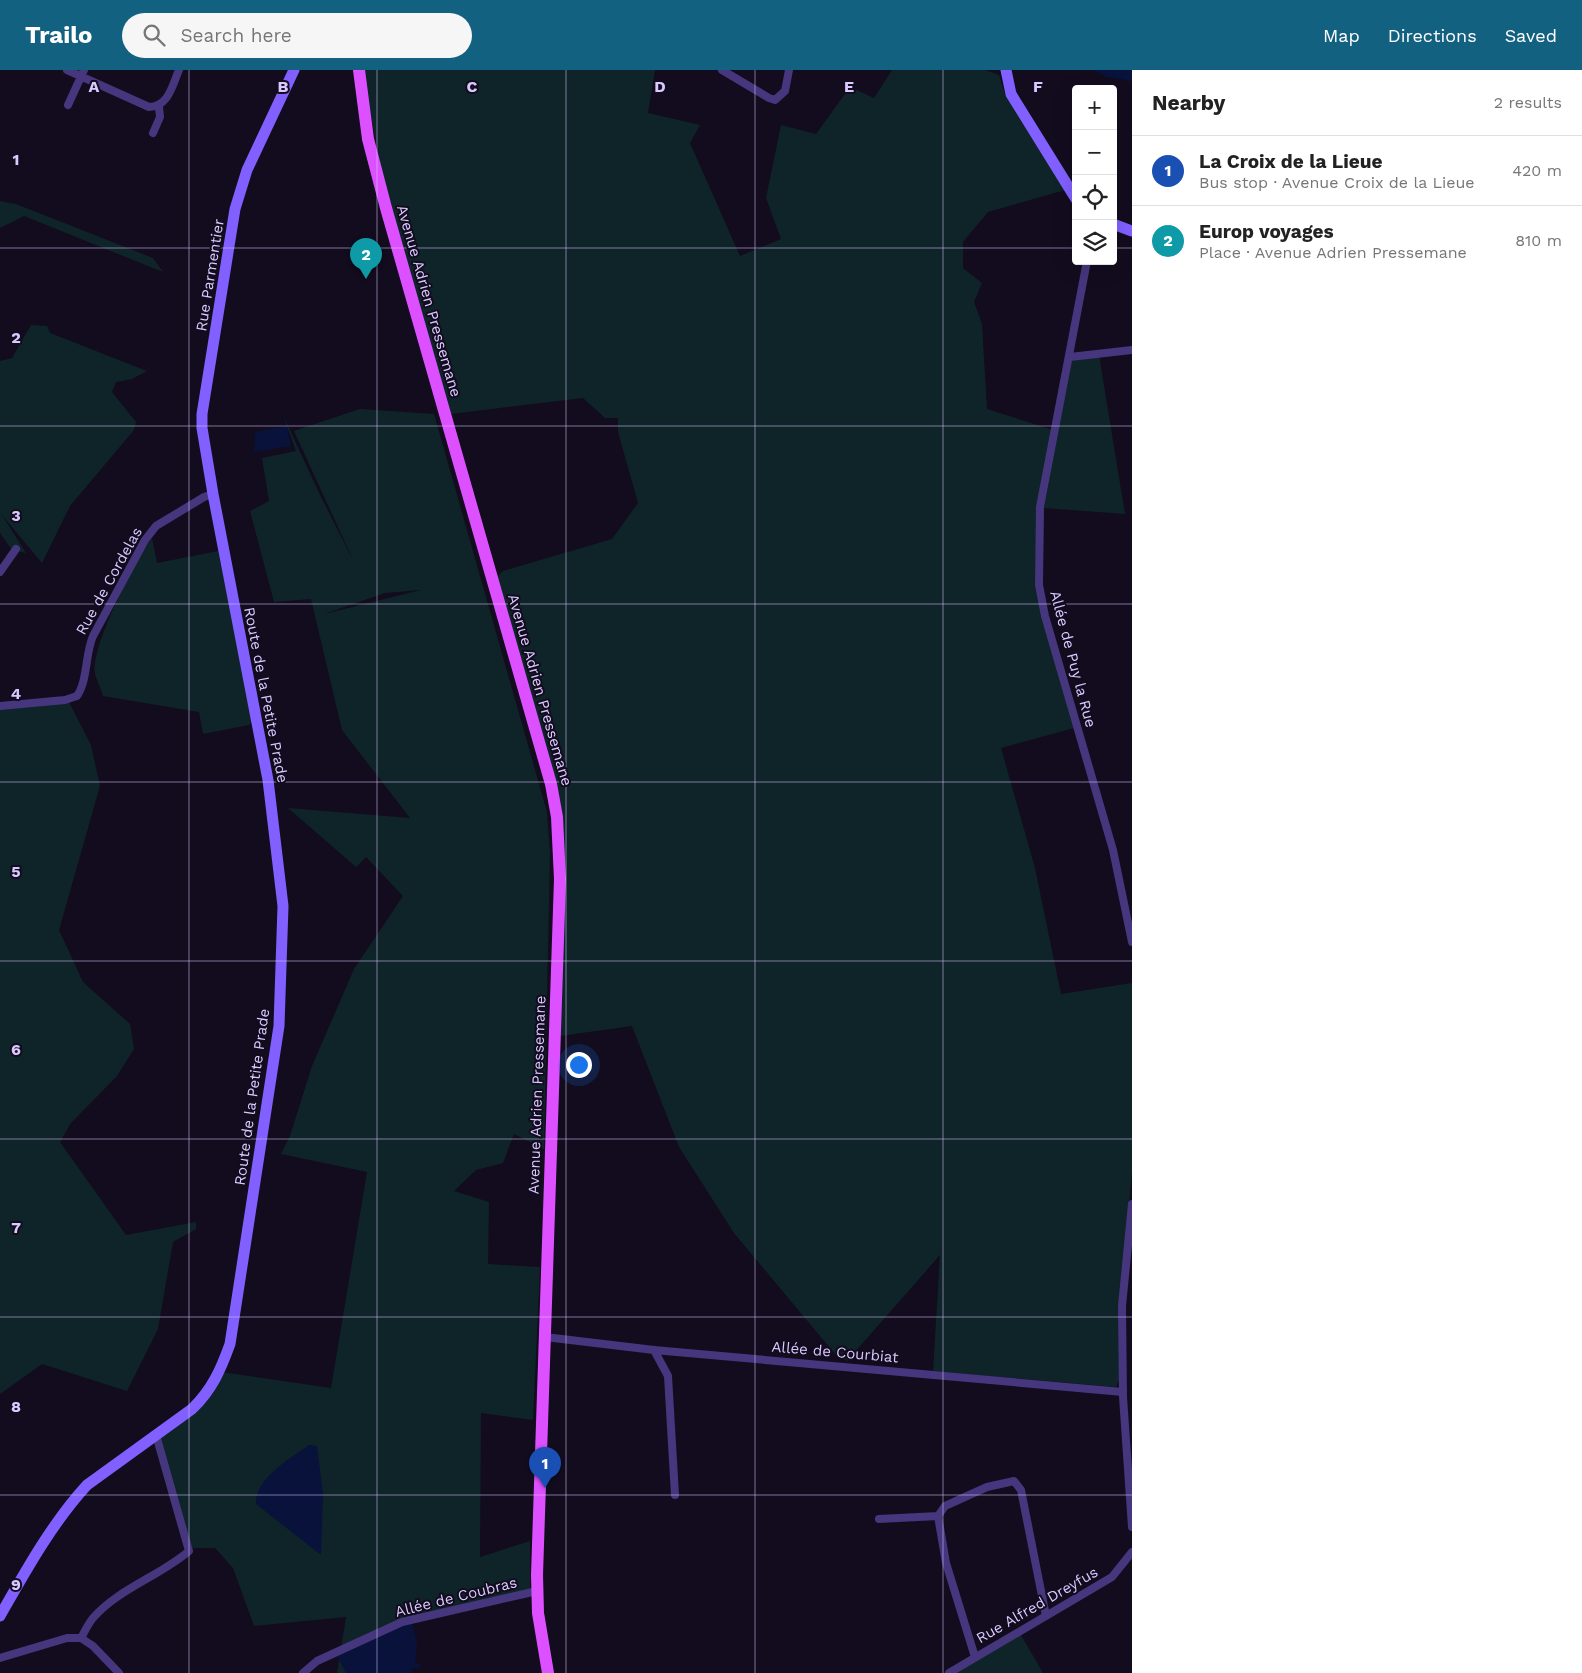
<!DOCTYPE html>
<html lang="en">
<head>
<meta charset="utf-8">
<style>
  :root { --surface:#fff; --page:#f6f6f6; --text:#222; --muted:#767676; --line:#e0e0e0; --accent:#136180 }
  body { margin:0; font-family:"Work Sans",sans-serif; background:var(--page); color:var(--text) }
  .controls { position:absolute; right:15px; top:15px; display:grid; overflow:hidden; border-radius:5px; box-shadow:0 5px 20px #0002 }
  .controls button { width:45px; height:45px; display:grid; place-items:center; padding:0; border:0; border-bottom:1px solid var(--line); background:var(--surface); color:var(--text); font:25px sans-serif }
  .you { position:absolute; left:578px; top:994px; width:18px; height:18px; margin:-12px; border:4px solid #fff; border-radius:50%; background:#1a73e8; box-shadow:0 0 0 8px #1a73e833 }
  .badge { display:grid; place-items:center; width:32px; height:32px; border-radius:50%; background:var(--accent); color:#fff; font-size:16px; font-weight:700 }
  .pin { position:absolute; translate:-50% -41px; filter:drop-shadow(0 1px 2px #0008) }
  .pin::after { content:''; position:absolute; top:26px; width:18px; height:15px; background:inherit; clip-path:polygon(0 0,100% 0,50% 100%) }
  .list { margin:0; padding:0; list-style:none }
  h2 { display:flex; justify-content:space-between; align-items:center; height:65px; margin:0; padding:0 20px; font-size:21px }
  h2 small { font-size:16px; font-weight:400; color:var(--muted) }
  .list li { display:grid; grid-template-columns:32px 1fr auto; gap:15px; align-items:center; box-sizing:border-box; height:70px; padding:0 20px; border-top:1px solid var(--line) }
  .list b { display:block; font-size:19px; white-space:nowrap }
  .list p { margin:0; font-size:16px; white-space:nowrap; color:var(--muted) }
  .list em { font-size:16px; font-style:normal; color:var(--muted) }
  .icon { flex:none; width:28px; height:28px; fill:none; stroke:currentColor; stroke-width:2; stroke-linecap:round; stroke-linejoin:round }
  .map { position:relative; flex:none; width:1132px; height:1603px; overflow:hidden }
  header { display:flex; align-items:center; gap:30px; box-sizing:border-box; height:70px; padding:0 25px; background:var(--accent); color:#fff }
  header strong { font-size:24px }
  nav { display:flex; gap:28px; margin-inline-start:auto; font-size:18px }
  .search { width:350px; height:45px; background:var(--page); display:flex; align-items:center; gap:12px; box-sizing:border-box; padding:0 18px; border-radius:28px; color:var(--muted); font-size:19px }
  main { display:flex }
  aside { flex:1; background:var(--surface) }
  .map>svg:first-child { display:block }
  .green { fill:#0f2428; fill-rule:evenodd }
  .water { fill:#08123b }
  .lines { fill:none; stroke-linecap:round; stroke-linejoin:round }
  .street { stroke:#46367e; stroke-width:8 }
  .secondary { stroke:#8160ff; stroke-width:11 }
  .primary { stroke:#dd50ff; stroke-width:12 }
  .grid { fill:none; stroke:#d9c9ff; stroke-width:1; stroke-opacity:0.55 }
  .labels { text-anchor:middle; stroke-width:4; stroke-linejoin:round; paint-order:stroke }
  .street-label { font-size:15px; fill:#d9c9ff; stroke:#120c1e }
  .grid-label { font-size:16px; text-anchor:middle; font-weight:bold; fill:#d9c9ff; stroke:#120c1e; stroke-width:4; stroke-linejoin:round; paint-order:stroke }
</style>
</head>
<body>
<header>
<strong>Trailo</strong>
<div class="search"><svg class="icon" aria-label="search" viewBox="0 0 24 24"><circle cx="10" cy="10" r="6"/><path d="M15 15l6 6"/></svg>Search here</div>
<nav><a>Map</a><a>Directions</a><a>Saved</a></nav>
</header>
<main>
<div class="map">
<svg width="1132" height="1603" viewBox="0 0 1132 1603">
  <rect width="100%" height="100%" fill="#120c1e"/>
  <path class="green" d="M363,0H655L648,43L700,55L690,73L740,186L781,169L766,128L781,55L816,64L850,17L874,28L892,0H985L999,5L1005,24L1065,120L988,142L963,172V198L982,213L974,232L982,254L987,339L1053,360L1037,437L1035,517L1074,658L1001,678L1035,798L1061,924L1132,913V1102L1119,1235V1310L1116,1317L933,1301L940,1185L847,1291L835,1284L734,1163L679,1077L632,956L560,966L564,759L497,507L503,501L612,469L638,433L618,362V348H605L583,328L451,344L385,122Z
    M0,131L16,134L153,188L163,202L24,146L0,158Z
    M31,255L47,256L50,263L147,301L132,309L116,312L112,322L136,352L134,360L70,436L42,493L2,445L26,483L12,480L0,463V291L12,288Z
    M1099,285L1125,444L1044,438L1071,292L1072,289Z
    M360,339L434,344L547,742L550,783L544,1079L514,1064L503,1093L476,1100L454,1121L489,1132L488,1194L540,1197L533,1350L481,1343L480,1487L530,1471V1525L402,1554L353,1603H337L346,1547L254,1556L233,1498L215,1478H192L159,1365L208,1330L221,1302L331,1318L367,1102L281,1084L290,1066L312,996L354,899L403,826L366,787L356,797L288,738L410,748L342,660L311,529L274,532L250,441L269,431L262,388L296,381L283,345L320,425L354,492L294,361ZM421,520L324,544L385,523Z
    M152,468L157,493L218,481L252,650L249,655L203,664L199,642L103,626C101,619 97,611 95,604C90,577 135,491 152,468Z
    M69,632L91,675L100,716L59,860L83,912L130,954L134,979L117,1006L71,1053L60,1072L126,1165L196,1152V1159L173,1172L158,1259L127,1321L42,1294L0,1324V639Z
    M1021,1565L1043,1603H955Z"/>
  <path class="water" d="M1094,0H1132V11L1106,7Z
    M287,356L291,376L254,382L255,362Z
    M309,1375L317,1376L323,1425L321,1485L256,1434C255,1408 291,1388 309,1375Z
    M412,1552L417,1573L415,1591L420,1595L419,1598H412L411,1603H346L336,1584L402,1554Z"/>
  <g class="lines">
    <path class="street" d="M67,0L149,37C169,36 172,16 179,0
      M722,0L769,28L775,30L785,21L789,0
      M68,35L84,0
      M153,63L160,47L159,37
      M1087,191L1040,437L1039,515L1045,546L1113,780L1132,872
      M1070,287L1132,280
      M0,502L16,479
      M0,636L65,630L77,626C88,610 85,584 93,566L145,470L156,456L204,427L213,424
      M1132,1134L1122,1236L1123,1327L1132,1457
      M545,1267L654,1280L1123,1322
      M654,1280L668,1306L675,1425
      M879,1449L938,1446
      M975,1587L946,1493L938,1446L945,1436L987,1417L1014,1411L1021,1420L1046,1546
      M0,1588L67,1568H81
      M119,1603L93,1576L81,1568C85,1561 88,1554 93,1548C118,1519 160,1506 189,1481L156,1365
      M303,1603L317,1591L402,1552L537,1521
      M949,1603L1112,1507L1132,1482"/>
    <path class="secondary" d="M1006,0L1011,24L1076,129
      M1113,154L1132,161
      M0,1546C25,1502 52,1453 87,1415L192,1339C212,1320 221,1299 230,1274L279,956L283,836L268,710L213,424L202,358V344L235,139L247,100L294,0"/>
    <path class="primary" d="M359,0L368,69L386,138L551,714L557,747L560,809L537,1505L538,1543L548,1603"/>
  </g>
  <path class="grid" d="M189,0V1603M377,0V1603M566,0V1603M755,0V1603M943,0V1603M0,178H1076M1113,178H1132M0,356H1132M0,534H1132M0,712H1132M0,891H1132M0,1069H1132M0,1247H1132M0,1425H1132"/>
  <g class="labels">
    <g class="street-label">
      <text transform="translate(210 205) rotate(-81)" y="5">Rue Parmentier</text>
      <text transform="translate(429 231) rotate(74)" y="5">Avenue Adrien Pressemane</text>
      <text transform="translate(109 511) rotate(-61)" y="5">Rue de Cordelas</text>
      <text transform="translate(1073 589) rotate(75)" y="5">Allée de Puy la Rue</text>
      <text transform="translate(540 620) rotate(74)" y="5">Avenue Adrien Pressemane</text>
      <text transform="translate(266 625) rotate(79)" y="5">Route de la Petite Prade</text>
      <text transform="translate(537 1025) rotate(-88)" y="5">Avenue Adrien Pressemane</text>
      <text transform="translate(252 1027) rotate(-82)" y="5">Route de la Petite Prade</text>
      <text transform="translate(835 1282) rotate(5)" y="5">Allée de Courbiat</text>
      <text transform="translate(456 1527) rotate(-14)" y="5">Allée de Coubras</text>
      <text transform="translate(1037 1535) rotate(-30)" y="5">Rue Alfred Dreyfus</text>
    </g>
  </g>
  <g class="grid-label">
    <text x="94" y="22">A</text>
    <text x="283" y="22">B</text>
    <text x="472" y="22">C</text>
    <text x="660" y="22">D</text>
    <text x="849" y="22">E</text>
    <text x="1038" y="22">F</text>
    <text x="16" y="95">1</text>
    <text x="16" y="273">2</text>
    <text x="16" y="451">3</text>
    <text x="16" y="629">4</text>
    <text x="16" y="807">5</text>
    <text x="16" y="985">6</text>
    <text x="16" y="1163">7</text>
    <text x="16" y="1342">8</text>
    <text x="16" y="1520">9</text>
  </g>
</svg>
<div class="controls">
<button>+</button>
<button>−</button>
<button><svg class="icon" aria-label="locate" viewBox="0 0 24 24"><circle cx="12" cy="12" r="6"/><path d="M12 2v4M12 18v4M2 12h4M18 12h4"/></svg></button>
<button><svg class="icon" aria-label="layers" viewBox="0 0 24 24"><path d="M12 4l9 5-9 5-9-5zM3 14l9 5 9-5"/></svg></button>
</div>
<div class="you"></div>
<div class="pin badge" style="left:545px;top:1418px;background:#1a4fb4">1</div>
<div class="pin badge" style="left:366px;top:209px;background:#0f9aa8">2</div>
</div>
<aside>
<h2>Nearby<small>2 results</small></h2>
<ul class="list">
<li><span class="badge" style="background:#1a4fb4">1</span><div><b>La Croix de la Lieue</b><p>Bus stop · Avenue Croix de la Lieue</p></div><em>420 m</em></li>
<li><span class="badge" style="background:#0f9aa8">2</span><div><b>Europ voyages</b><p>Place · Avenue Adrien Pressemane</p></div><em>810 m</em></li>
</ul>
</aside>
</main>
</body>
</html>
